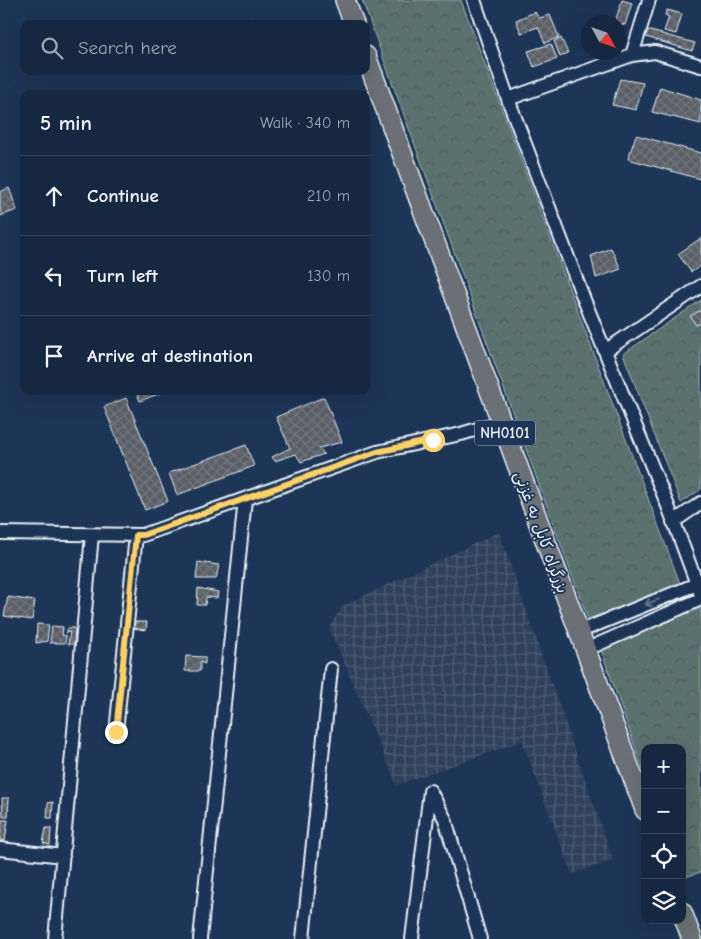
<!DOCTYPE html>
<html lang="en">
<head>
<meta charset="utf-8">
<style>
  :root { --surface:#162841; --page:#1f3048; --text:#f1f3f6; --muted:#9ea6b1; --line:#35445a }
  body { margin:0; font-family:"Comic Neue","Playpen Sans Arabic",sans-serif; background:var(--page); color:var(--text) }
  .controls { position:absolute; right:15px; bottom:15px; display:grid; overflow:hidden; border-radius:10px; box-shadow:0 5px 20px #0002 }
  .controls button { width:45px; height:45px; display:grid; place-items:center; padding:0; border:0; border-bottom:1px solid var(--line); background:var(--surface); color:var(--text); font:25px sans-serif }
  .compass { position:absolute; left:581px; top:15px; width:45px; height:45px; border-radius:50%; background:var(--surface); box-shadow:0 5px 20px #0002; rotate:130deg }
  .stop { position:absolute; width:15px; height:15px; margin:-11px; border:4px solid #ffd166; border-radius:50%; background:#fff }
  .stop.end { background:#ffd166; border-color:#fff; box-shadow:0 1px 5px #0008 }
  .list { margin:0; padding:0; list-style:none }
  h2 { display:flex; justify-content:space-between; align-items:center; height:65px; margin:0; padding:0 20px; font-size:21px }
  h2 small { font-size:16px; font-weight:400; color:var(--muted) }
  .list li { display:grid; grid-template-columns:32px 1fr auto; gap:15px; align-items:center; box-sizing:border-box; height:80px; padding:0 20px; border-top:1px solid var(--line) }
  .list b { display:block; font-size:19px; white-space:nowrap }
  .list em { font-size:16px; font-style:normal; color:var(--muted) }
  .icon { flex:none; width:28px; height:28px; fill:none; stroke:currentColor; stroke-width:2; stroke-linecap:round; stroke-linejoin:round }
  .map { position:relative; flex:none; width:701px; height:939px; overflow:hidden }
  .search { position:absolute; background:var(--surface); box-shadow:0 5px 20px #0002; left:20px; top:20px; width:350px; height:55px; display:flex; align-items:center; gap:12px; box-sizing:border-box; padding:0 18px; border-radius:10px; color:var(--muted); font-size:19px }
  .panel { position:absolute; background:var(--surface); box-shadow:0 5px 20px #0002; left:20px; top:90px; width:350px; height:305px; border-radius:10px }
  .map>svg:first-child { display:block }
  .industrial { fill:url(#industrial-grid) }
  .park { fill:url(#park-crowns); stroke:#a1b2b3 }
  .building { fill:url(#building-cross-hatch); stroke:#e8f1f8 }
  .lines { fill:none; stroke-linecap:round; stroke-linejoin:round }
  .minor-casing { stroke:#e8f1f8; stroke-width:16 }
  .highway-casing { stroke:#e8f1f8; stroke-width:22 }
  .minor { stroke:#1d3557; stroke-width:12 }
  .highway { stroke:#6a7074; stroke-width:19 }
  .oneway { stroke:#64778f }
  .route { stroke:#ffd166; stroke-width:6 }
  .labels { text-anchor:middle; stroke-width:4; stroke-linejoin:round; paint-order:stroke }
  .shield { fill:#1d3557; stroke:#abb9c8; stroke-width:1 }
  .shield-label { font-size:15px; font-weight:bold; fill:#e8f1f8 }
  .street-label { font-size:16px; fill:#e8f1f8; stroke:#1d3557 }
</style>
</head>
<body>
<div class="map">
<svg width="701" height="939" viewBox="0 0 701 939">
  <defs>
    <pattern id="industrial-grid" width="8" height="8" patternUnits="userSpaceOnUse" patternTransform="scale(1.25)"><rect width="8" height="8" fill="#2f425b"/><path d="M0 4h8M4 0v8" fill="none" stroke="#4d5e73"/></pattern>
    <pattern id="park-crowns" width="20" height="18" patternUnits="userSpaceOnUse" patternTransform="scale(1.25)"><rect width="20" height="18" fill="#5a726e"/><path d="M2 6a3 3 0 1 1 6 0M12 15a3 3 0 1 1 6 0" fill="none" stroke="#4f5b5a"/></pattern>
    <pattern id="building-cross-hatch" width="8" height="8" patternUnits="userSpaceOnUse" patternTransform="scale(1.25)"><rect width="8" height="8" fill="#5a5f65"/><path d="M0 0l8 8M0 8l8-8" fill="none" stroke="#72767c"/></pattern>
  </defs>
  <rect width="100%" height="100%" fill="#1d3557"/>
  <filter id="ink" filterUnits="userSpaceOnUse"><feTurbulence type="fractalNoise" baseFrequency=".02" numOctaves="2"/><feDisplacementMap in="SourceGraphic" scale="10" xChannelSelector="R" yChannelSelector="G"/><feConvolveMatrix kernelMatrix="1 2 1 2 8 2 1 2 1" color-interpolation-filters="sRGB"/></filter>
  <g filter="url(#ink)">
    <path class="industrial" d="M499,532L613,860L572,874L522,741L397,785L329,628L342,606Z"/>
    <path class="park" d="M362,0H461L681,586L588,619Z
      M701,300V489L681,503L623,354Z
      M700,608L701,611V872L682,878V748H645V775L601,650Z"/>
    <path class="building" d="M622,0L632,3L625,25L618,24V22H615Z
      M667,10L682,14L676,34L664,31L669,17L665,15Z
      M535,12L539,18L550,15L559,37L545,43L538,27L521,33L516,20Z
      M251,19L253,24H241L240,21Z
      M647,30L695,43L692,51L646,37Z
      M561,38L568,53L560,57L554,41Z
      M551,44L557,59L534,67L528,51Z
      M620,79L643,83L636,110L612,105Z
      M660,87L701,100V124L652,112Z
      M636,135L701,153L700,179L628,159Z
      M9,188L17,210L0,216V192Z
      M701,238V266L691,272L678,254Z
      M611,248L621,269L596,278L591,256Z
      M701,310V323L696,325L690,316Z
      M136,391H166L140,401Z
      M324,397L342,442L319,448L324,454L301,462L296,454L275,461L272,457L290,448L276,417Z
      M126,398L168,501L145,510L104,407Z
      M246,445L254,466L177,495L169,473Z
      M198,562L219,565L216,579H196Z
      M198,588L218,592L217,598L206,597L205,605H197Z
      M8,597L35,601L32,620L4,616Z
      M133,622H147L146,630L132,628Z
      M37,624L49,625L47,641L36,643Z
      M52,626L63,627L62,635L66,636L65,643H50Z
      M68,628H75L74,644H68L70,632L65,633Z
      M186,656L205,657V664L200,662V671H185Z
      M2,798H9L8,817H3Z
      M53,802L52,818H47L48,803Z
      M2,820H8L5,841L0,840Z
      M46,828H51L50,845L43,843Z"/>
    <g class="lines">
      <g class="minor-casing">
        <path id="minor" d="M474,0L508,99L583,297L668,506L701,595
          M632,55L655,52L701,66
          M508,99L632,55L649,0
          M605,351L701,286
          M673,522L701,503
          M0,533L143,535L377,452L461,434L501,422
          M578,632L697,584
          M585,650L701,599
          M116,732L136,535
          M430,791L445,819L480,939
          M0,849L63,856
          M55,939L92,535
          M200,939L245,499
          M303,939L331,669
          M412,939L430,791"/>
      </g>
      <g class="highway-casing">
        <path id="highway" d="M345,0L354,24
          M366,56L645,810
          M682,912L692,939"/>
      </g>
      <use href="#minor" class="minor"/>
      <use href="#highway" class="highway"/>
    </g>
    <defs><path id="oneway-shaft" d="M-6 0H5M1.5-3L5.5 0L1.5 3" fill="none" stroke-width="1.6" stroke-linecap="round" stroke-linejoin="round" transform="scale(1.25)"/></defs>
    <use class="oneway" href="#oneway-shaft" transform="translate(652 602) rotate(158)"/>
  </g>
  <g class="lines" filter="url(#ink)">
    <path class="route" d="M116,732L136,535H143L377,452L433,440"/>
  </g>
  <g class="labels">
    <rect class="shield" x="475" y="420.5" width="60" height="25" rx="4"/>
    <g class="shield-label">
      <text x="505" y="438">NH0101</text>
    </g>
    <g class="street-label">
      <text transform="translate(542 532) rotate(70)" y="6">بزرگراه کابل به غزنی</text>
    </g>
  </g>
</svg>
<div class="controls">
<button>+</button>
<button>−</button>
<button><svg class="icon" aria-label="locate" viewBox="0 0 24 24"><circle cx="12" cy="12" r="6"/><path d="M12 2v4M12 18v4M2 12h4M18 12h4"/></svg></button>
<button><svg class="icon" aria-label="layers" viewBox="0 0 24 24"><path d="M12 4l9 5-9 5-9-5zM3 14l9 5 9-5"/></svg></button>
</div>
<svg class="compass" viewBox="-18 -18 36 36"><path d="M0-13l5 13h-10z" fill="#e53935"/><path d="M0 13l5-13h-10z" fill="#9ea6b1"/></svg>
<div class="stop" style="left:433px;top:440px"></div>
<div class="stop end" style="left:116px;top:732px"></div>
<div class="search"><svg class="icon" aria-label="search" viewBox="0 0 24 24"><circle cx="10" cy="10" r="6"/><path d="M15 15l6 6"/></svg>Search here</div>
<section class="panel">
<h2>5 min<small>Walk · 340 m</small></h2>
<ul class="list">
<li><svg class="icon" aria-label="ahead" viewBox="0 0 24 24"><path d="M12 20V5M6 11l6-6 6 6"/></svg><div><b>Continue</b></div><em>210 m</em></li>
<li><svg class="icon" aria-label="left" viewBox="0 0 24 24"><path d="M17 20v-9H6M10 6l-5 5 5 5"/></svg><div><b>Turn left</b></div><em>130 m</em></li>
<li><svg class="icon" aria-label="arrive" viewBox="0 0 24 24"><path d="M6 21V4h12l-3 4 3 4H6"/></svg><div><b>Arrive at destination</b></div></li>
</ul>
</section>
</div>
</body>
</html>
